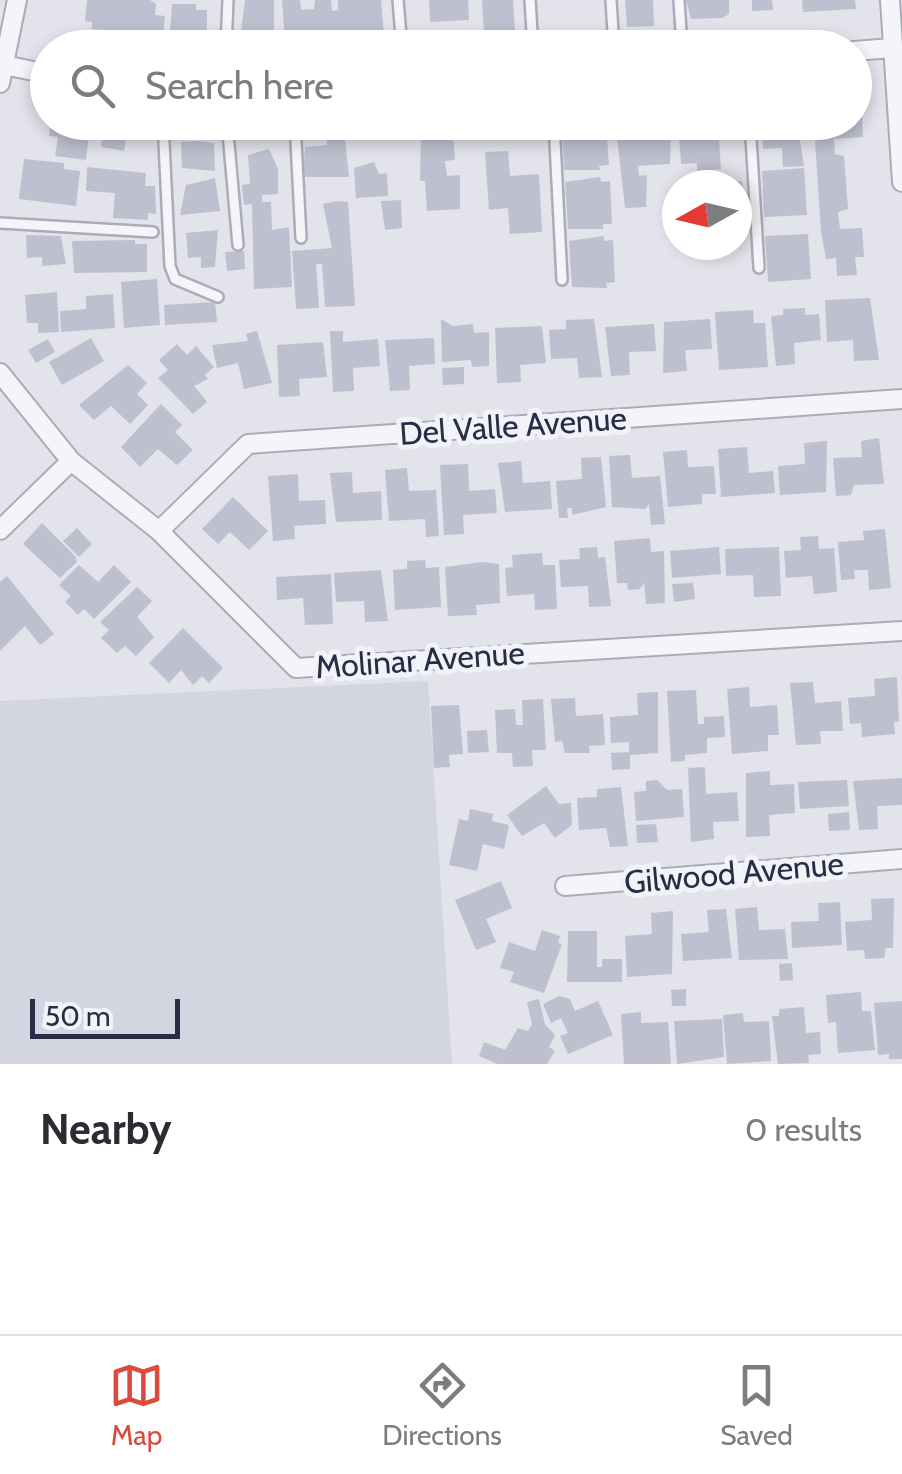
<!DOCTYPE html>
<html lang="en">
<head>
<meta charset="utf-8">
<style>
  :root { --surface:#fff; --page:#f2f2f3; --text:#2b2b33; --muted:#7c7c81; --line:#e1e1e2; --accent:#db4a3c }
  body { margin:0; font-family:Cabin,sans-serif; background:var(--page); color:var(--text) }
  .compass { position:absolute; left:662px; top:170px; width:90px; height:90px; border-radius:50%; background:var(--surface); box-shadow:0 5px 15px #0003; rotate:262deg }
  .scale { position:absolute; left:30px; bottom:25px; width:150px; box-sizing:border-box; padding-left:10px; border:5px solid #282c45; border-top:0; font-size:28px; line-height:35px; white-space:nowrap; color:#282c45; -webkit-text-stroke:8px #f2f3f8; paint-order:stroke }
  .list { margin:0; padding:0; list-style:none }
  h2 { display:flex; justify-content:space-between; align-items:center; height:130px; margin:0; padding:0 40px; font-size:42px }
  h2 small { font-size:32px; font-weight:400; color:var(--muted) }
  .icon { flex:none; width:55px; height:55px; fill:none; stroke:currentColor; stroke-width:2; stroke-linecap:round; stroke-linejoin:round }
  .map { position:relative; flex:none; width:902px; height:1064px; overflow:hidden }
  .search { position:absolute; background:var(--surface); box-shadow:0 5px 15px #0003; left:30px; right:30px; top:30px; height:110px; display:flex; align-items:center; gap:25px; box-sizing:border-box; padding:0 35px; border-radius:55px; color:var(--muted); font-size:38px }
  .sheet { height:270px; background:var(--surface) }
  nav { display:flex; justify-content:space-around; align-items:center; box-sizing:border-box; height:140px; border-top:2px solid var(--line); background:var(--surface); font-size:28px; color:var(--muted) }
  nav a { display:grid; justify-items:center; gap:5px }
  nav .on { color:var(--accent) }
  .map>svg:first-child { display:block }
  .built { fill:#d3d5e1 }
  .building { fill:#bec0cf }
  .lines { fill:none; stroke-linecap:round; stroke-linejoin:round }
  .lane-casing { stroke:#aaacb9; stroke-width:14 }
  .street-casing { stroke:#aaacb9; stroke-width:22 }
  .lane { stroke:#f5f5f9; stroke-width:9 }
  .street { stroke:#f5f5f9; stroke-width:18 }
  .labels { text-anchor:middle; stroke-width:10; stroke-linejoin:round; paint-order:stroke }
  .street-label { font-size:32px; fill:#282c45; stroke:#f2f3f8 }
</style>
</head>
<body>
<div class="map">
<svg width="902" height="1064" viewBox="0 0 902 1064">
  <rect width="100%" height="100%" fill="#e2e3eb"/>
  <path class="built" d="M428,681L452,1064H0V701Z"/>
  <path class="building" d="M87,0H150L156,4L155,15L165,16L163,35L92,29V22L85,21Z
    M245,0H274V39L260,40V46L239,47Z
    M282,0H300L301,10L314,9L315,0H331L332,11L338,10V0H381L384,35L285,42Z
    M429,0H468L469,20L430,22Z
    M482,0H513L515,31L484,33Z
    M625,0H653L654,26L627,27Z
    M686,0H729V14L723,18L691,19Z
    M752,0H772L773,10L752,11Z
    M802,0H855L856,9L803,12Z
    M172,4H196V10H207V48H192V42L169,46Z
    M862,115L863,137L834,139L835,154L844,156L848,209L838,212L840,229L862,228L864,257H855L857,275L837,276L836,258L826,259L821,232L814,125L854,122V116Z
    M51,122L84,123L83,134H89L86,160L55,156L58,137L49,136Z
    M562,122H606L609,165L599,166L600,170H564Z
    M648,122H671L670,164L638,166L639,176L647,175L646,207L625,208L617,137L643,132Z
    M678,122L718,125L721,169L697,171V163L681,164Z
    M761,122H797L804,166L783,167L782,148L763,149Z
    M104,126L128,129L124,151L101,147Z
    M344,130L349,177H303L305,147L327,145L326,131Z
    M453,132L455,160L445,161L447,176L460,175V209L427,211L425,181H420L421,134Z
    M196,141L214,143L215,171L182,168L181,142Z
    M269,149L278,169V194L262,195V202H271L272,230L289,227L292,287L254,289L252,204L244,205L242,185L250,184L248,155Z
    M508,151L510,176L539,174L542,232L510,234L508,208L489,210L485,152Z
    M24,159L64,163V169L80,171L76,206L19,199Z
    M374,162L379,174L387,173L388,196L356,198L354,168Z
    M87,167L146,173L145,186H155L156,214L148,213V220L113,218L115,193L86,191Z
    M804,168L807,215L764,217L762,171Z
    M600,177L601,182L610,181L612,224H603V229H568L565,182Z
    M215,178L220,211L180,215L186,185Z
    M742,181L744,222H737V185L725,182Z
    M401,200L402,228L385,230L381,201Z
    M337,201L348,202L355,306L325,307L322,264H316L319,308L296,309L292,251L332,248L323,204Z
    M218,230L215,267L201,268V257L188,258L186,233Z
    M808,234L811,279L768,282L765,236Z
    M26,235L61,236L66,264L42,266V257L27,258Z
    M604,236V241L613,240L615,282L606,283L607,288L572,287L569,241Z
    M135,240V244H147V272L74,273L72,241Z
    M244,251L245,269L227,271L225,252Z
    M157,279L160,325L124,328L121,282Z
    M57,292L59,332L38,333V323H27L25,295Z
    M113,294L115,328L61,332L60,311L86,309V296Z
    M870,298L879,360L854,361L853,340L827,342L825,300Z
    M215,302L217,322L165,325L164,305Z
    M805,308V315L819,314L821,340L794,343L795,364L776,366L771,316L783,315V309Z
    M753,310L754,323H765L768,367L719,370L715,312Z
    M441,319L453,326L473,324L474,333L489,332V366L472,367L471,360L442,362Z
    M594,319L602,377L579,378L577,358L551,359L549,330L566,329V320Z
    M710,319L712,349L685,350L687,371L663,373L664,322Z
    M654,324L656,351L629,352L630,375L611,376L605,327Z
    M542,326L546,363L520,365L521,382L497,383L495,328Z
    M257,331L272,383L244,389L238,363L217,368L212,345L248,341L246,334Z
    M330,331H343V342L378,339L380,366L353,368L354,391L333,392Z
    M91,338L104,361L62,385L49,362Z
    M434,338L435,364L409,366L410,390L390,391L385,340Z
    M48,339L55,352L36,363L28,350Z
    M323,342L327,377L299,379L300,396L279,397L277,345Z
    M177,344L187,355L196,346L214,367L205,375L208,379L194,386L207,402L193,414L158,378L168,370L159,360Z
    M128,365L147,383L137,394L148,405L130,424L111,406L94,420L79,405Z
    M464,367V384L443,385L442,368Z
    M161,404L182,425L175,432L193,450L177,465L158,449L140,467L121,447Z
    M879,438L884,484L854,485L851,495L836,496L833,458L862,457L861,441Z
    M827,441L826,492L780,495L778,466L805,464L804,443Z
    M747,447L749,473L773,471L775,493L721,497L718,449Z
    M687,450L688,467L714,466L716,494H702V504L668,507L663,452Z
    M630,455L632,478L660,476L665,524L651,525L649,504L645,509L612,507L609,456Z
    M601,457L606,507L572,515V508H567L568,518H559L556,481L582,479L581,458Z
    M521,461L523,483L550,481L552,509L505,512L498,463Z
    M468,464L469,491L495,489L497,513L463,515L464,534L444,535L440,465Z
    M407,468L409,491L436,490L439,536L426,537L425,519L389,521L385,470Z
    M352,472L353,493L381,491L382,520L336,522L330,473Z
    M298,474L299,501L325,500L326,524L294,526L295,539L273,541L268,476Z
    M233,497L268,531L249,550L230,532L218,544L202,529Z
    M42,523L75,556L77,562L60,578L23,544Z
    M77,528L92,544L79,557L63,541Z
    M885,529L891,588L869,590L868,570H854L855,579L841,580L838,542L864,540L863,531Z
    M818,536L819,549L834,548L837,592L814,594L812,576L786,578L784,551L801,550L800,537Z
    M650,538L651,552L664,551L665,603L646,604L644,583L640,589L628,590L627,583H617L614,541Z
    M597,547L598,558L605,557L611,606L589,607L588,586L561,587L559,560L580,559L579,548Z
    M719,547L721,574L672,578L670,551Z
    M779,547L781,596L754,597L753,575L726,576L725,549Z
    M542,553L543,565H555L557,609L535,610L534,594L507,596L505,568L513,567L512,555Z
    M425,560L426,568L439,567L441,607L395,610L393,570L407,569V561Z
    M482,562L499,564L500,603L476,605L477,615L448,616L445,567Z
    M79,565L98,582L114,565L131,582L94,619L84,609L78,615L65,602L71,596L59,585Z
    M381,570L388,621L365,622L364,601L336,602L334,573Z
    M331,574L333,624L305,625L303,598L277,600L276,577Z
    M7,576L54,634L40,645L25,626L0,651V582Z
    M693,583L695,599L674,602L672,584Z
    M137,587L152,601L137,617L154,637L136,656L125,646L117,653L101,638L109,630L100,622Z
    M183,628L223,668L209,683L202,676L193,685L181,670L169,683L149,663Z
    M897,677L899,721L894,722L895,734L862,737L861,723L850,724L848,698L875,696L874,679Z
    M813,682L815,703L841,701L843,731H820L821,744L796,745L790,683Z
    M749,687L750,707L777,705L779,735H768V751L732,754L727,689Z
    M696,690L698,724H704V717L724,716L725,737L707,738V753L685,755V761L671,762L667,691Z
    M658,692V753L630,755V769L612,770L611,753L629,752V742L611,743L610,717L638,715L637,693Z
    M575,698L576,716L603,714L605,745L589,746L590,753H565L562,741L555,742L551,699Z
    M543,699L546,750H532L533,766L513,767L512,753H497L495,710L515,709L516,725H523L522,700Z
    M459,705L463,754L449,755L450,767L434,768L431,706Z
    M487,730L489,752L468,753L467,731Z
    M705,767L706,794L737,792L739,821L713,822L714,839L691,842L688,768Z
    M770,771V785L794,784L795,813L769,815L770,836L746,837V773Z
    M902,778V805L877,806L878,829L859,830L853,781Z
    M657,780L667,790L682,789L684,817L636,821L634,792L646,791V781Z
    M847,780L849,806L800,809L798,782Z
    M546,786L559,804L571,803L572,825L555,838L544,823L522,836L507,815Z
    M621,787L628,846L610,847L606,828L579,830L577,798L597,797V789Z
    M470,809L493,814L492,821L509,825L504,849L483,844L477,871L449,865L459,819L468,821Z
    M849,812L850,830L829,831L828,814Z
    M656,824L658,842L637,843L636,825Z
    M501,881L512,908L486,919L496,942L476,950L455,900Z
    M894,898L893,948H886L884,958L865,959L864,950L847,951L845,922L872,920L871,899Z
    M840,902L842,945L792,948L791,922L819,921L818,903Z
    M757,907L759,930L785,929L788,959L739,960L735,909Z
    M726,909L732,958L683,961L681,934L709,932L707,910Z
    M673,911L672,974L627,977L625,936L652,934L651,913Z
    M542,930L560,936L558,943L562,944L544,993L510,982L514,972L500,968L509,942L535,951Z
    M568,931H597V967H602V959H622V982H567Z
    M792,963L793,980L780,981L779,964Z
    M686,989V1006H672L671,990Z
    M861,992L862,1011H871L875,1050L838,1053L836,1022L828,1023L826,995Z
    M559,996L570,999L575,1011L598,1001L613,1035L568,1054L560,1036L568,1033L561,1018L551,1023L543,1004Z
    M539,999L545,1024L555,1035L549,1047L555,1051L547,1064H498L479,1056L484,1042L505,1050L518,1028L528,1031L532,1024L527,1002Z
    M902,1001V1059H889V1054L878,1055L874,1003Z
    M804,1007L806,1033L820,1032L821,1054L808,1055L809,1063L778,1064L772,1016H779V1009Z
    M641,1012V1023L668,1022L671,1064H624L621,1014Z
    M743,1013L744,1022L769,1021L771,1061L727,1064L723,1015Z
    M722,1019L724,1057L677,1064L674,1021Z"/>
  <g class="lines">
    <g class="lane-casing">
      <path id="lane" d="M398,0L402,48
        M530,0L533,48
        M611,0L614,48
        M679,0L682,48
        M226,48L228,0
        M163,122L170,266L175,279L218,297
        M227,122L238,245
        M295,122L301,238
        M554,122L562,280
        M750,122L759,268
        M0,223L153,232"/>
    </g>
    <g class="street-casing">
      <path id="street" d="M890,0L902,182
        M854,51L892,48
        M4,65L48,74
        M0,83L17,0
        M0,373L71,461L159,531L296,668L902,631
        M0,530L71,461
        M159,531L248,444L902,399
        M565,886L902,859"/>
    </g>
    <use href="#lane" class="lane"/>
    <use href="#street" class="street"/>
  </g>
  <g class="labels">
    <g class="street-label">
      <text transform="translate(513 426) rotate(-4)" y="11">Del Valle Avenue</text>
      <text transform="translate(420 660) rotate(-4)" y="11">Molinar Avenue</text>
      <text transform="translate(734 873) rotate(-5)" y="11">Gilwood Avenue</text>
    </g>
  </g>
</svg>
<svg class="compass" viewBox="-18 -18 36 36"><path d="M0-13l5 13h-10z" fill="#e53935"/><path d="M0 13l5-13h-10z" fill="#7c7c81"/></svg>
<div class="scale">50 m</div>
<div class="search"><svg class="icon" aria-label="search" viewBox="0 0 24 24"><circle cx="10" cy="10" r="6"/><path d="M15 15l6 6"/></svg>Search here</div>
</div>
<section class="sheet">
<h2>Nearby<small>0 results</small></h2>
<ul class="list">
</ul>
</section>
<nav>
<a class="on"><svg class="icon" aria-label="map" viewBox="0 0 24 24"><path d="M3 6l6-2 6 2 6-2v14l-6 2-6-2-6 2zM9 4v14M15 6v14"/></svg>Map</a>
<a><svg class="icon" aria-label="directions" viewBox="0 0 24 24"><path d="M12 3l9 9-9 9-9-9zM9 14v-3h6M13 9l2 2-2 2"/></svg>Directions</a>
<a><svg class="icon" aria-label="saved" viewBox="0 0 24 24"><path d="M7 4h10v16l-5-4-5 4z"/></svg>Saved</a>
</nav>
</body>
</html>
